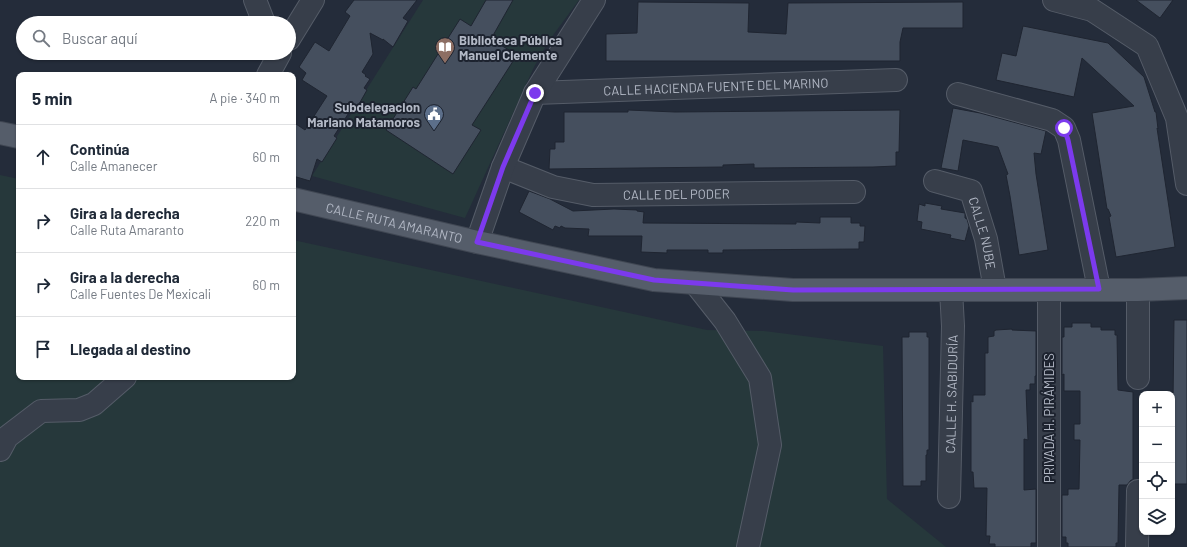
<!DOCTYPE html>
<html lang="es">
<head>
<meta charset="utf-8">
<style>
  :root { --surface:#fff; --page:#f6f6f7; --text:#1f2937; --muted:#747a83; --line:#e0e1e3 }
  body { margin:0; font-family:Barlow,sans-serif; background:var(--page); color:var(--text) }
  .controls { position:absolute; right:12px; bottom:12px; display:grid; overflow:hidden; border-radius:8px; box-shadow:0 1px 3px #0004 }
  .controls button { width:36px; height:36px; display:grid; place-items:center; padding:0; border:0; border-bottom:1px solid var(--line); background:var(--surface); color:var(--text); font:20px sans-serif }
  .stop { position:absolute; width:12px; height:12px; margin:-9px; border:3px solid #7c3aed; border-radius:50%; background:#fff }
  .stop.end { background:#7c3aed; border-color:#fff; box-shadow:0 1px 4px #0008 }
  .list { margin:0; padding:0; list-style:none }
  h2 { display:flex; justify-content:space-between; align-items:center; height:52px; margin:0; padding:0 16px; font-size:17px }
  h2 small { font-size:13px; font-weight:400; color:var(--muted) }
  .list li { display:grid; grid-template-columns:26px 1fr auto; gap:12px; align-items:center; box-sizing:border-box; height:64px; padding:0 16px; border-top:1px solid var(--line) }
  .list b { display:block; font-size:15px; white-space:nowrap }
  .list p { margin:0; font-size:13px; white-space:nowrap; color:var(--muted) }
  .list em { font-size:13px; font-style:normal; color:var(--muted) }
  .icon { flex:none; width:22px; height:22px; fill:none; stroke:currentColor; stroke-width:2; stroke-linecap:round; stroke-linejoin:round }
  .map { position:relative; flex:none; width:1187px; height:547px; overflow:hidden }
  .search { position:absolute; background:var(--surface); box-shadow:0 1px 3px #0004; left:16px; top:16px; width:280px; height:44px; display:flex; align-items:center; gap:10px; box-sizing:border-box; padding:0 14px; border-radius:22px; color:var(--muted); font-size:15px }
  .panel { position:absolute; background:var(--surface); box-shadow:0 1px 3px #0004; left:16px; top:72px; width:280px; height:308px; border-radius:8px }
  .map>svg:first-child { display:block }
  .green { fill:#26383b }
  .building { fill:#454f5e; stroke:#1f2531 }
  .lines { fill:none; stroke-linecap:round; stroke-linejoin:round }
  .minor-casing { stroke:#555c68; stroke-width:24 }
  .major-casing { stroke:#404753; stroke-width:24 }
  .minor { stroke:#373e4a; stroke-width:22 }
  .major { stroke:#555d6a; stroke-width:22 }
  .route { stroke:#7c3aed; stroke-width:5 }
  .labels { text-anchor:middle; stroke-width:4; stroke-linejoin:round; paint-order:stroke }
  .poi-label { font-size:13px; font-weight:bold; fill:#b3b9c6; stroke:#1d232f; text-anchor:start }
  .street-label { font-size:13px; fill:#b3b9c6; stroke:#1d232f }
</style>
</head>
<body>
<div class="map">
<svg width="1187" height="547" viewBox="0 0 1187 547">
  <rect width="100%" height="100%" fill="#242c3a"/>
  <path class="green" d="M423,0H579L548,42L534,67L465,218L312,176Z
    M0,175L19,179V377H293V240L707,330L764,331L883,346L887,499L946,547H0Z"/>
  <path class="building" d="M354,0H417L403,18L408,21L393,47L383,39V40L370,33L373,54L362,72L366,75L365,76L370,79L364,88L367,90L354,113L350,111L334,136L337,138L322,162L317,159L310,181L293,176V122L305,130L327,96L302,80L306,73L299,67L315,42L329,51L350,16L345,12Z
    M486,0H513L491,39L517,55L472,125L481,130L453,174L386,130L413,87L416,89L460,19L471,26Z
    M1136,0H1173L1160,18Z
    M638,2L749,3L748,32L786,34L788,3L963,2V28H903L900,42V61H606V34L637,33Z
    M1023,26L1108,43L1144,77L1155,112H1156L1158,129L1157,128L1175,247L1116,257L1109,217L1111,216L1108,209H1107L1092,113L1134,106L1082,58L1074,97L996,80L1002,53L1016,56Z
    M953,108L980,113L1046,131L1041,154L1034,153L1036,174L1048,250L1019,255L1010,196L1006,175L1008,174L998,147L963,140L958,171L941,168Z
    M628,110L675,112L900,110L899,152H896V166L873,167L754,168V164L723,165V167L549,169L550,149H555V142H564V112H628Z
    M529,191L550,199L573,211L614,209L637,210V211L644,212L643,223L796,224V222L820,223V217H851V223H860V226H865L864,242H859V249L723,250V253H708V250H667V253L641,252L642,236H588L589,229L565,228L561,226L560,228L555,226L553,230L519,212Z
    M925,203L942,206L941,209L965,213V218L967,219L969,226L965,241L950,238L951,235L921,229L922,222L917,221L919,204L925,206Z
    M1174,320H1187V484H1172Z
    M1072,323H1091V327H1101V330H1115V335H1117L1118,390L1133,392V480H1131L1127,485H1119L1118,543H1116V547H1068V543H1066V537H1062V495H1068V489H1079L1080,440H1074V424H1080V391H1064V374L1062,375V337H1064V327H1072Z
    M1012,329V330L1036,331V376H1035V384H1030V390H1026L1028,440L1024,439V490L1036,489V543H1031V547H995V544H989L990,536H986L987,488H974L973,472H971V401L973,402V395H985V353H988V337L994,336V331L996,330Z
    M909,332H927V337H929V450H927V455H926V481H921V486H903L902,337H909Z"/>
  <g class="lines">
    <g class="minor-casing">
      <g id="minor">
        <path d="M255,0L264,23"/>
        <path d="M1054,0L1092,10L1147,46L1177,118L1187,184"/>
        <path d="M289,39L313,0"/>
        <path d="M268,75L280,53"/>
        <path id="s1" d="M535,93L896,80"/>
        <path d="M958,94L1052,120L1064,128L1069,140L1099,289"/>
        <path id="s2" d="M503,167L553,187L593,195L854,192"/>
        <path id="s3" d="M935,181L971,191L986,239L995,289"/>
        <path d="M477,242L503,167L535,93L594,0"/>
        <path d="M695,283L725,321L760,378L770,445L748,547"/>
        <path d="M1049,290V547"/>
        <path d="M1138,290V378"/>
        <path d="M0,450L7,437L41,411L79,410L94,404L125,377"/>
        <path id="s4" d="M949,497L953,326L951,290"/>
        <path d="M1137,547L1138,491"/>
      </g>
    </g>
    <g class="major-casing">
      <g id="major">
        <path d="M0,133L19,137"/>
        <path id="s5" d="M293,199L477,242L654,280L793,290H1138L1187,288"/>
      </g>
    </g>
    <use href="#minor" class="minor"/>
    <use href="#major" class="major"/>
  </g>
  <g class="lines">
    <path class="route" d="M535,93L503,167L477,242L654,280L793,290L1099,289L1068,140L1064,128"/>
  </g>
  <defs>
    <g id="library-pin" transform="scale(1)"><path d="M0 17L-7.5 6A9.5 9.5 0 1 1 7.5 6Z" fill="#8d6e63" stroke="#1d232f"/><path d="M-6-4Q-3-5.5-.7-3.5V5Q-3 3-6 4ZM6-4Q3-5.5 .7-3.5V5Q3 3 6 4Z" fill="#fff"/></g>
    <g id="civic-pin" transform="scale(1)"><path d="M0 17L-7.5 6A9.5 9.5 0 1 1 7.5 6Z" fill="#5c6f8a" stroke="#1d232f"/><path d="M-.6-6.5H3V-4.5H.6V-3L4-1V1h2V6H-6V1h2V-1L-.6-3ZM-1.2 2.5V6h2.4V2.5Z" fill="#fff"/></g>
  </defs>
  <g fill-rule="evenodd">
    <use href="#library-pin" x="445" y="47"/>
    <use href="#civic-pin" x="434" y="114"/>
  </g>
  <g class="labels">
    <g class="poi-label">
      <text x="459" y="45">Biblioteca Pública<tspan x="459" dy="15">Manuel Clemente</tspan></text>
      <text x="420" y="112" text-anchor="end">Subdelegacion<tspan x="420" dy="15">Mariano Matamoros</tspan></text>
    </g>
    <g class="street-label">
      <text dy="5" stroke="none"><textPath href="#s1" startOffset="181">CALLE HACIENDA FUENTE DEL MARINO</textPath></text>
      <text dy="5" stroke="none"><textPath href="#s2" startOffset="178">CALLE DEL PODER</textPath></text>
      <text dy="5" stroke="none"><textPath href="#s5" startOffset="104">CALLE RUTA AMARANTO</textPath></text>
      <text dy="5" stroke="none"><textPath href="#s3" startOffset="81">CALLE NUBE</textPath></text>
      <text dy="5" stroke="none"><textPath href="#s4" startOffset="103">CALLE H. SABIDURÍA</textPath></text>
      <text transform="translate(1049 418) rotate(-90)" y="5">PRIVADA H. PIRÁMIDES</text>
    </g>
  </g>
</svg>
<div class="controls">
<button>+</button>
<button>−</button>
<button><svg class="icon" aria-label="locate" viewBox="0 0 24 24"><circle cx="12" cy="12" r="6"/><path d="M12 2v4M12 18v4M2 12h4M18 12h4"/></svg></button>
<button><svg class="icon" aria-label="layers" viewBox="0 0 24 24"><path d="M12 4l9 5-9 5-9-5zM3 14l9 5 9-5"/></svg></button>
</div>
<div class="stop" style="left:1064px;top:128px"></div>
<div class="stop end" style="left:535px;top:93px"></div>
<div class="search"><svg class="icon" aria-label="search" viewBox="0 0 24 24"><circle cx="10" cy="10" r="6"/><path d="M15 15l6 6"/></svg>Buscar aquí</div>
<section class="panel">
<h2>5 min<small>A pie · 340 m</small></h2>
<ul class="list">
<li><svg class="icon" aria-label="ahead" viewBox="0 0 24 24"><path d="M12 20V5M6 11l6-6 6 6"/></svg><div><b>Continúa</b><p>Calle Amanecer</p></div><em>60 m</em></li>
<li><svg class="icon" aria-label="right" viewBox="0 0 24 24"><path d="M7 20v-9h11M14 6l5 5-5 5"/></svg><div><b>Gira a la derecha</b><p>Calle Ruta Amaranto</p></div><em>220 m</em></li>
<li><svg class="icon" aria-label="right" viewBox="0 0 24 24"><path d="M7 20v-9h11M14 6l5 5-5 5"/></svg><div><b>Gira a la derecha</b><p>Calle Fuentes De Mexicali</p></div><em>60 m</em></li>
<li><svg class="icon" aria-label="arrive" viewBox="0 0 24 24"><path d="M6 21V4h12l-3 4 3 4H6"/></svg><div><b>Llegada al destino</b></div></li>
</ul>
</section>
</div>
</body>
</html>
